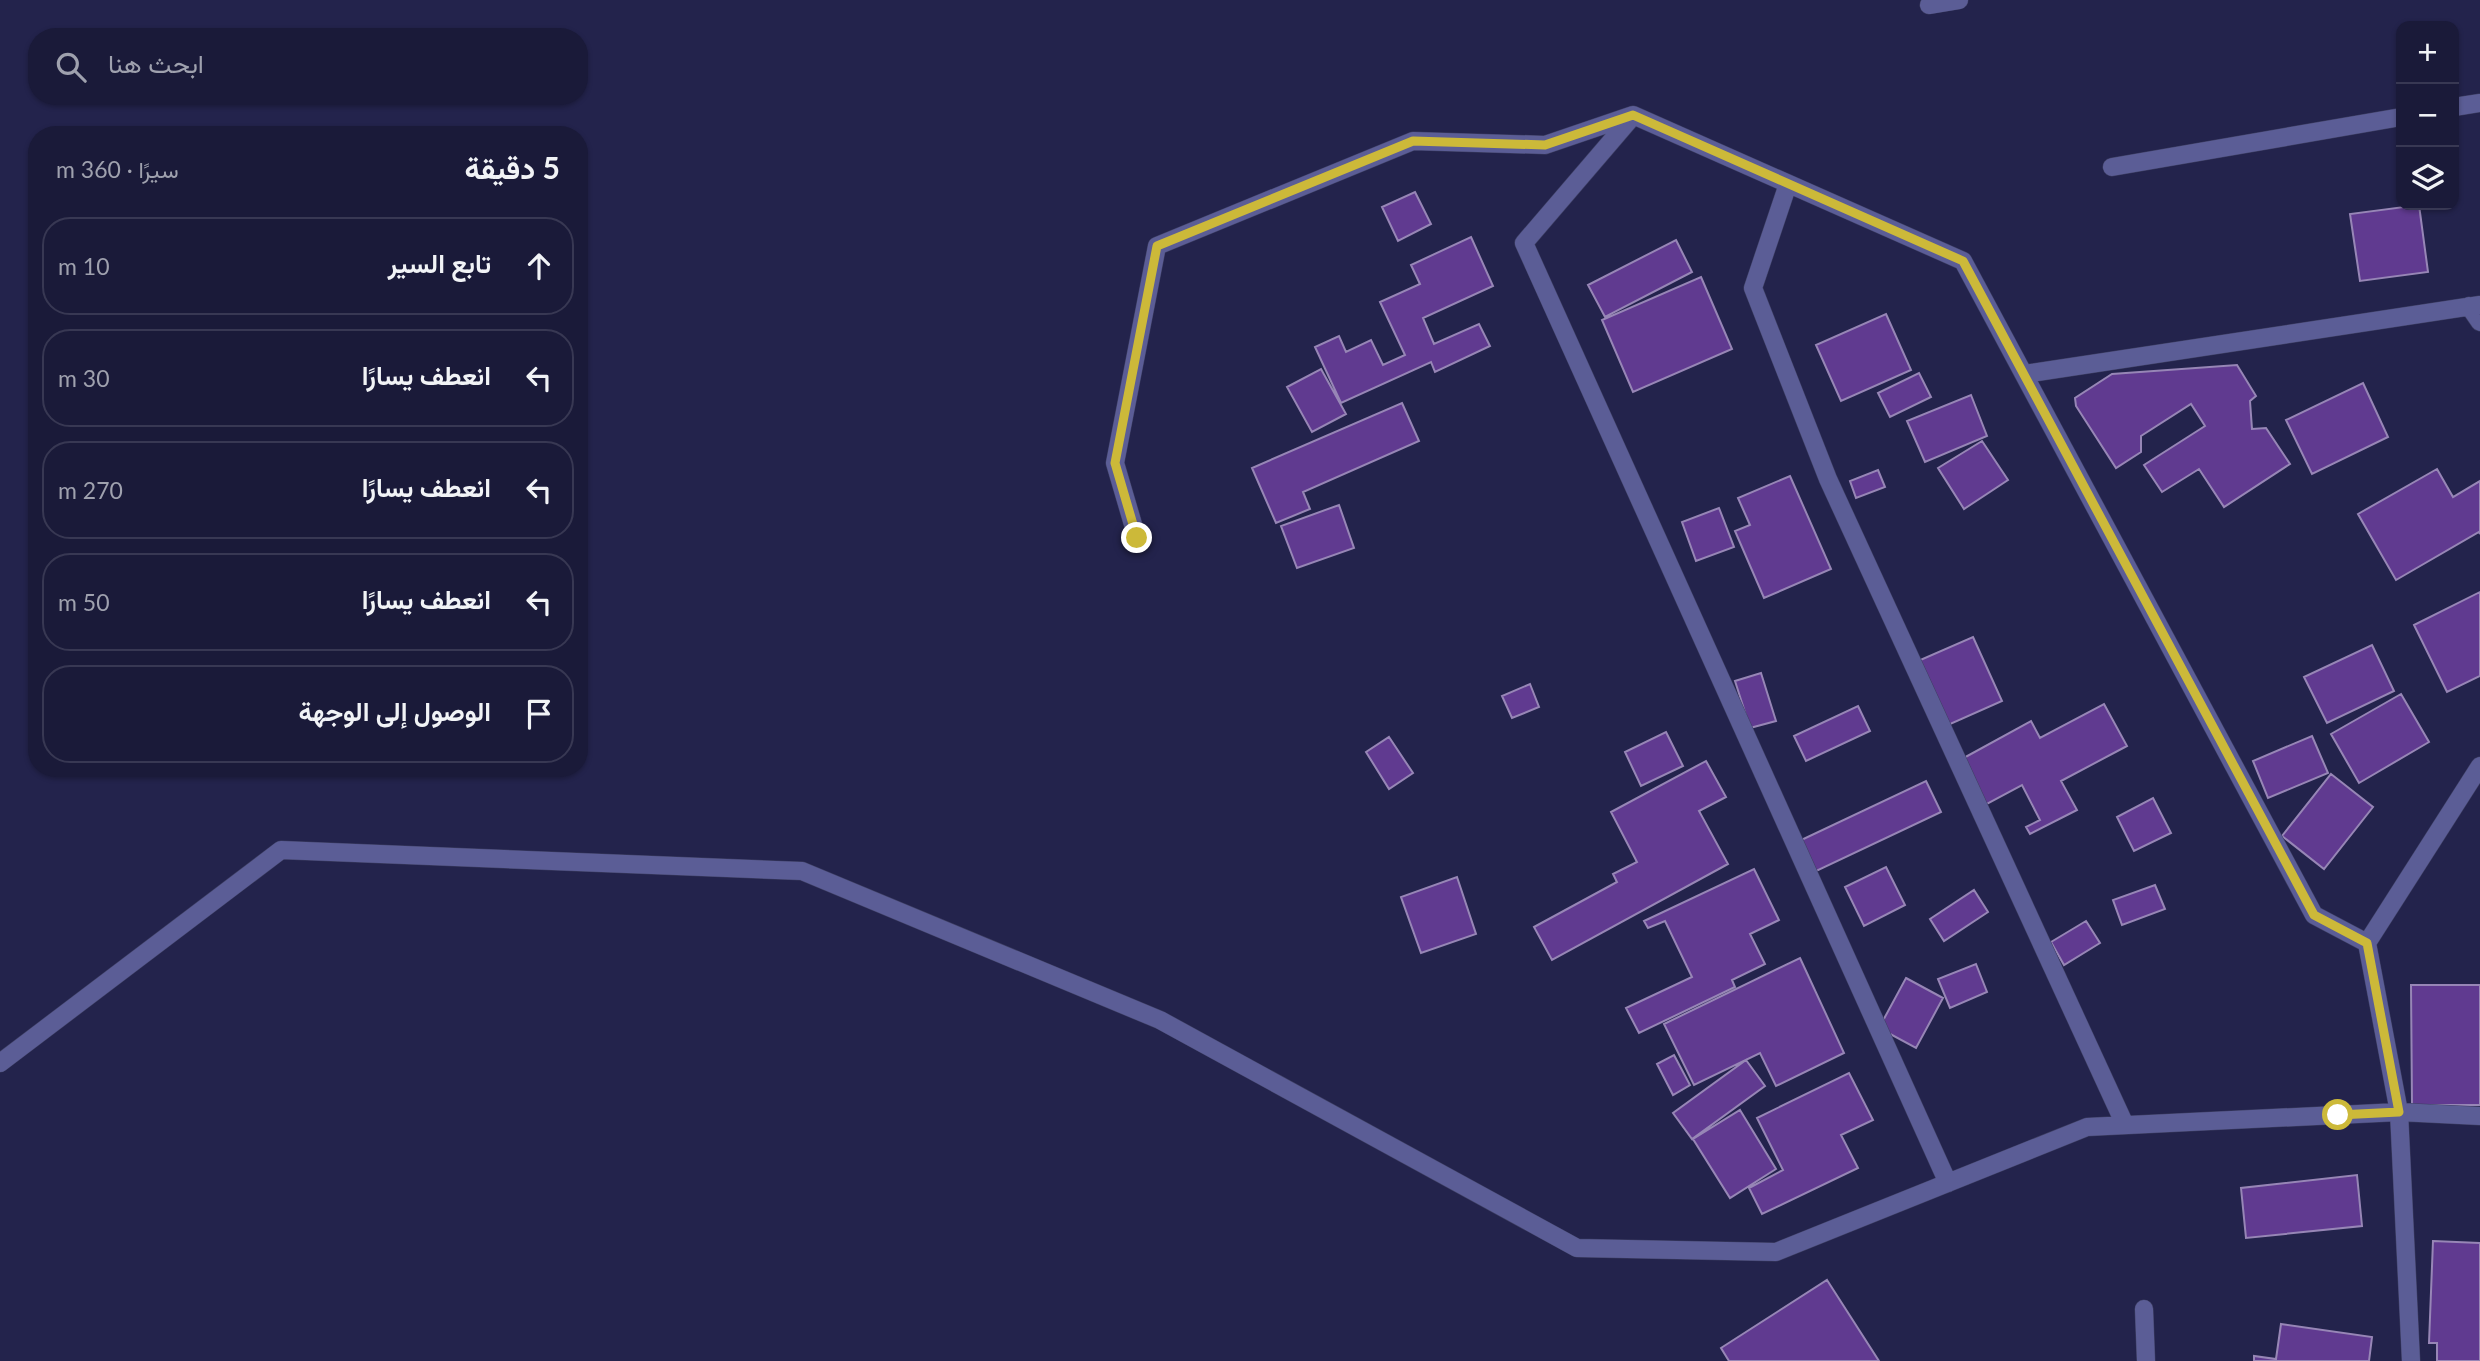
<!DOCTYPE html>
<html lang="ar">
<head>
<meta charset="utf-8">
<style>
  :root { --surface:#1a1a39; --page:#272744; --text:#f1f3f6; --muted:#9fa1ae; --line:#383853 }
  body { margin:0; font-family:Lato,Vazirmatn,sans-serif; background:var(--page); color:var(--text); direction:rtl }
  .controls { position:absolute; right:21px; top:21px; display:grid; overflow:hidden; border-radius:14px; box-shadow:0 2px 5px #0004 }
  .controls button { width:63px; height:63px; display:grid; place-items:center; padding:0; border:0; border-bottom:2px solid var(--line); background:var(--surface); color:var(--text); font:35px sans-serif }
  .stop { position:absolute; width:21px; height:21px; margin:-16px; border:5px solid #ccb939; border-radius:50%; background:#fff }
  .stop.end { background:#ccb939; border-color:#fff; box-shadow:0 2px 7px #0008 }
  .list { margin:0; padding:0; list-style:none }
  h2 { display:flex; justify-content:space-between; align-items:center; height:91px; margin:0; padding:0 28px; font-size:30px }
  h2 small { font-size:23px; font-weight:400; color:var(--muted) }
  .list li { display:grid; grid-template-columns:46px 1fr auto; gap:21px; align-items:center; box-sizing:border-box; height:98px; margin:0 14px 14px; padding:0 14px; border:2px solid var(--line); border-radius:28px }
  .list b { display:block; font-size:26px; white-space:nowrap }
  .list em { font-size:23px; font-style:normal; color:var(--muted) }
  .icon { flex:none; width:38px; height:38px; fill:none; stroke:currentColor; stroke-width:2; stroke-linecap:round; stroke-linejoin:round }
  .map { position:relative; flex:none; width:2480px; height:1361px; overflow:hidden; direction:ltr }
  .search { position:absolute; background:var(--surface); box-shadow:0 2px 5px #0004; left:28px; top:28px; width:560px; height:77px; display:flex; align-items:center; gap:18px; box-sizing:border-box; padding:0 24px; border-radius:28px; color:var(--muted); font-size:26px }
  .panel { position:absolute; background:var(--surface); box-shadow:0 2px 5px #0004; left:28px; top:126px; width:560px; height:651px; border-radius:28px; direction:rtl }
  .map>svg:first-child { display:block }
  .building { fill:#603a90; stroke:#9786b6; stroke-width:2 }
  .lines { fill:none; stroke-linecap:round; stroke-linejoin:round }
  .minor-casing { stroke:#3f4064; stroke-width:19 }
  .minor { stroke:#5b5d96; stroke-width:18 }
  .route { stroke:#ccb939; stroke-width:9 }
</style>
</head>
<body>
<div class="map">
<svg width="2480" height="1361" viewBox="0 0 2480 1361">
  <rect width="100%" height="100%" fill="#23234c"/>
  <path class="building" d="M1415,192L1431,224L1398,241L1382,207Z
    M2419,205L2428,272L2360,281L2350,214Z
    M1471,237L1493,286L1423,318L1434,344L1479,324L1490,346L1435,372L1431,362L1341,403L1315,347L1339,336L1346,352L1371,340L1383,365L1405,355L1380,302L1420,284L1411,265Z
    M1676,240L1692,272L1605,317L1588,285Z
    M1701,277L1732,349L1633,392L1602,320Z
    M1886,314L1911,370L1841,401L1816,345Z
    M2237,365L2256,396L2250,401L2252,429L2266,428L2290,464L2224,507L2199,469L2162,492L2144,465L2205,426L2191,404L2141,436V452L2116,468L2076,406L2075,398L2112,374Z
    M1321,369L1346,414L1312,432L1287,387Z
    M1919,373L1931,397L1890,417L1878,393Z
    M2363,383L2388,437L2312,474L2286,420Z
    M1971,395L1987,436L1925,462L1907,421Z
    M1402,403L1419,441L1303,492L1310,509L1276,523L1252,468Z
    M1982,441L2008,480L1964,509L1938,468Z
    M2437,469L2453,497L2480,481V534L2479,532L2396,580L2358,514Z
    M1878,470L1885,487L1856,498L1850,481Z
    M1790,476L1831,569L1764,598L1735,531L1750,525L1738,498Z
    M1339,505L1354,548L1297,568L1281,526Z
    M1719,508L1734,547L1696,561L1682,522Z
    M2480,592V676L2447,692L2414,625Z
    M1973,637L2002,701L1948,725L1918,661Z
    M2372,645L2394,691L2327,723L2304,677Z
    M1761,673L1776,721L1750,728L1735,681Z
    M1530,684L1539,707L1512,718L1502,696Z
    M2401,694L2429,742L2359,783L2331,734Z
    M2104,704L2127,746L2061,781L2077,810L2030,834L2026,827L2040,820L2022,785L1985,805L1960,760L2031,721L2040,738Z
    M1858,706L1870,731L1806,761L1794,736Z
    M1666,732L1683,766L1641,786L1625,752Z
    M2312,736L2328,773L2268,798L2253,761Z
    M1389,737L1413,773L1389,789L1366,752Z
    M1706,761L1726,797L1699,811L1728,864L1552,960L1534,927L1617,882L1613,874L1637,862L1611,812Z
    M2331,774L2373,807L2324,869L2282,836Z
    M1926,781L1941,812L1812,873L1797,842Z
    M2153,798L2171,833L2134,851L2117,817Z
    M1886,867L1905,905L1864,926L1845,887Z
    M1754,869L1779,920L1750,934L1765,964L1732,980L1735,987L1639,1033L1626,1008L1692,977L1665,921L1648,928L1644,921Z
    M1457,877L1476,934L1421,953L1401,897Z
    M2155,885L2165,909L2122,925L2113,900Z
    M1974,890L1988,912L1944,941L1930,919Z
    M2086,921L2100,943L2064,965L2051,942Z
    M1800,958L1844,1053L1776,1086L1760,1053L1694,1085L1664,1024Z
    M1976,964L1987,992L1950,1008L1938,979Z
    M1906,978L1943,998L1916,1048L1879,1028Z
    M2411,985H2480V1105H2412Z
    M1674,1055L1690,1085L1673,1095L1657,1064Z
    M1746,1060L1765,1086L1692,1139L1673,1113Z
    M1849,1073L1873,1120L1841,1135L1858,1168L1762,1214L1749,1188L1783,1170L1757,1118Z
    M1740,1110L1776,1169L1730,1198L1693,1139Z
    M2357,1175L2362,1226L2246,1238L2241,1188Z
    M2433,1241L2480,1243V1361H2437V1343H2429Z
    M1827,1280L1879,1361H1729L1721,1348Z
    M2281,1324L2372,1337L2369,1361H2254V1356L2276,1359Z"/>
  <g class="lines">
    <g class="minor-casing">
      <path id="minor" d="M1929,5L1959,0
        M2454,107L2480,103
        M1632,117L1524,243L1948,1183
        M2112,167L2401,117
        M1788,184L1753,288L1828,479L2125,1125
        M2469,306L2480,322
        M2024,374L2480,305
        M1137,538L1115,463L1157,246L1413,141L1545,145L1633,115L1963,261L2314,915L2367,943
        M0,1063L281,850L802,871L1160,1020L1577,1248L1776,1252L2087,1127L2399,1112L2480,1116
        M2144,1309L2146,1361
        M2411,1361L2399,1112L2367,943L2480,766"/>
    </g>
    <use href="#minor" class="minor"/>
  </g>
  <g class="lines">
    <path class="route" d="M1137,538L1115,463L1157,246L1413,141L1545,145L1633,115L1963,261L2314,915L2367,943L2399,1112L2338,1115"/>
  </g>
</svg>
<div class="controls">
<button>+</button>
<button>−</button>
<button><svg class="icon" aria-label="layers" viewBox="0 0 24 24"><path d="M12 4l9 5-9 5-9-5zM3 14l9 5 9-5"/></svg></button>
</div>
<div class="stop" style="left:2338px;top:1115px"></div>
<div class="stop end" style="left:1137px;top:538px"></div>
<div class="search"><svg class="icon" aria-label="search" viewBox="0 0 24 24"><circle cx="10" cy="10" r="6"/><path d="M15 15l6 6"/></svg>ابحث هنا</div>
<section class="panel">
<h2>5 دقيقة<small>سيرًا · 360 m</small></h2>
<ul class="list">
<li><svg class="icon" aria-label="ahead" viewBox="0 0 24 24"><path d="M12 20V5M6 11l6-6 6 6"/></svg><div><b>تابع السير</b></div><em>10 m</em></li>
<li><svg class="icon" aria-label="left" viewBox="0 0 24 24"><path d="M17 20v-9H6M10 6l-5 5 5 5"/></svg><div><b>انعطف يسارًا</b></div><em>30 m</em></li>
<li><svg class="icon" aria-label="left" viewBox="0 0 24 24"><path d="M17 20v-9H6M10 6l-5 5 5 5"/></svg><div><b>انعطف يسارًا</b></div><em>270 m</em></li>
<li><svg class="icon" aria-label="left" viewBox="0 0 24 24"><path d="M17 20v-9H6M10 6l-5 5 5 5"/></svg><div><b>انعطف يسارًا</b></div><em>50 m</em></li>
<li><svg class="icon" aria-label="arrive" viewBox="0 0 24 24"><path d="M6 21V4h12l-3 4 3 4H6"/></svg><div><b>الوصول إلى الوجهة</b></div></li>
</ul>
</section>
</div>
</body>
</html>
